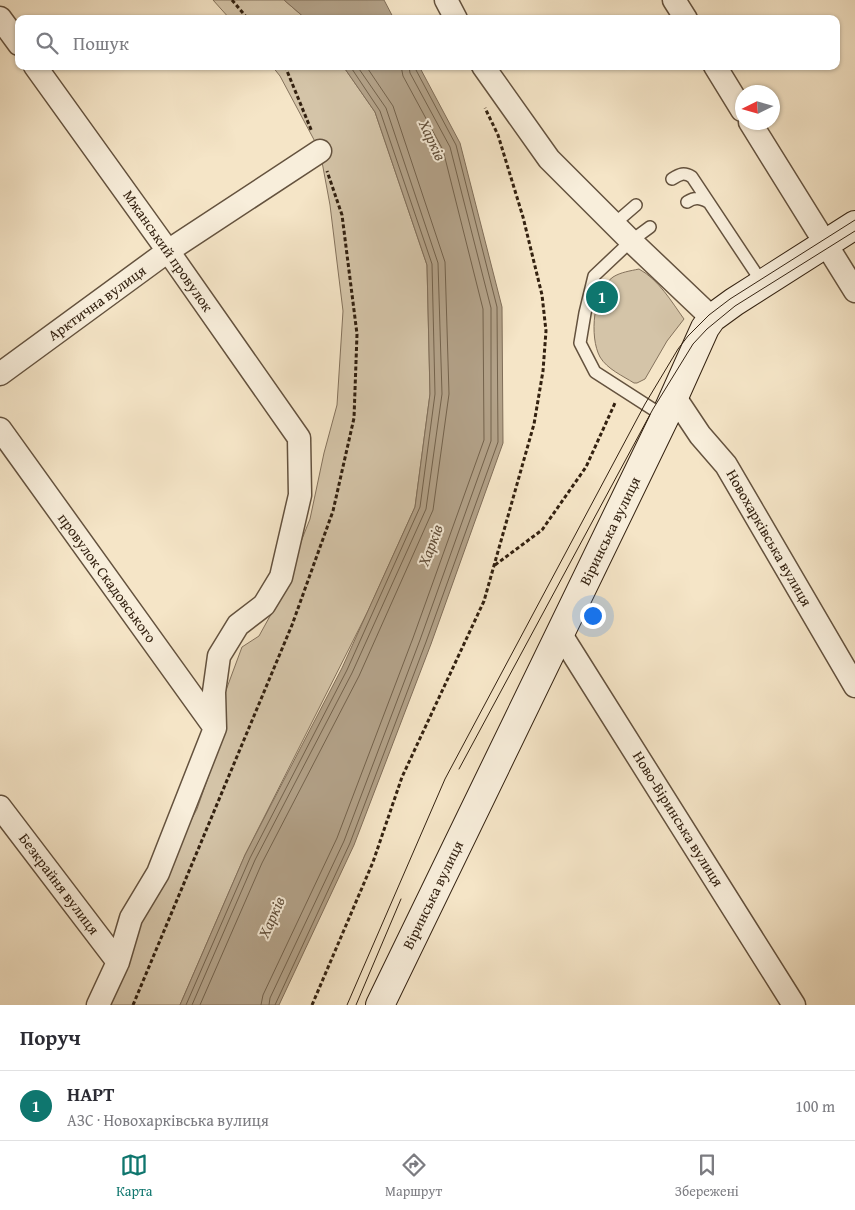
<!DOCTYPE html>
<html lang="uk">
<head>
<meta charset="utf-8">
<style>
  :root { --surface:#fff; --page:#f7f7f7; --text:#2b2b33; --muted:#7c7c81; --line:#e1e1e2; --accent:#0f766e }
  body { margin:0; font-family:"Gentium Book Plus",serif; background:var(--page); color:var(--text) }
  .compass { position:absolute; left:735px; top:85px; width:45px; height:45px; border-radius:50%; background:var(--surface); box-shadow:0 1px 4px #0004; rotate:265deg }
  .you { position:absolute; left:592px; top:615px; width:18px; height:18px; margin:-12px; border:4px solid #fff; border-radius:50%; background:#1a73e8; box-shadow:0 0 0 8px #1a73e833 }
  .badge { display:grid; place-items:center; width:32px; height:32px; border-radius:50%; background:var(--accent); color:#fff; font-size:16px; font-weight:700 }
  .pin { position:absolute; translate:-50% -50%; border:2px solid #fff; box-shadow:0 1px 5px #0006 }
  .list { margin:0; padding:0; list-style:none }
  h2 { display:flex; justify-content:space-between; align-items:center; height:65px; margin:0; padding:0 20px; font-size:21px }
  h2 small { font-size:16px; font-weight:400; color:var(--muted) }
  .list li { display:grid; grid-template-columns:32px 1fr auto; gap:15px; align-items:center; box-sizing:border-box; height:70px; padding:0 20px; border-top:1px solid var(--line) }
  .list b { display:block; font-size:19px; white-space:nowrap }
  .list p { margin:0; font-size:16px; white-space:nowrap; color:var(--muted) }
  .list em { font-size:16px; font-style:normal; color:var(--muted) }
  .icon { flex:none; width:28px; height:28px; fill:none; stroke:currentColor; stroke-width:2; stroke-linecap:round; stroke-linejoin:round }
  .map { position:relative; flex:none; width:855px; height:1005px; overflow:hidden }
  .search { position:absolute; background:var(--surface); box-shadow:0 1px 4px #0004; left:15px; right:15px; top:15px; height:55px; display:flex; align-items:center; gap:12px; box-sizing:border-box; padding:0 18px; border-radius:10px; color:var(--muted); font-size:19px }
  .sheet { height:135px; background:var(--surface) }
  nav { display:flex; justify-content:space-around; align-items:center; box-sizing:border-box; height:70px; border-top:1px solid var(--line); background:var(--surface); font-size:14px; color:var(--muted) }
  nav a { display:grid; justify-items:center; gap:2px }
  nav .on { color:var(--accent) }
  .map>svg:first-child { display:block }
  .green { fill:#d4c4a8; stroke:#84725c }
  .water { fill:#b3a289; stroke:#806e59 }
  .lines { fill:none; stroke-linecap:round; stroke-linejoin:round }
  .shore { stroke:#73624c; stroke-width:1 }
  .lane-casing { stroke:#64523e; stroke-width:14 }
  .street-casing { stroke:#64523e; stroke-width:25 }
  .secondary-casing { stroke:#332110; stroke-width:30 }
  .path { stroke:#332110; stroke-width:3; stroke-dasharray:4 2.5; stroke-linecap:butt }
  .lane { stroke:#f8eedb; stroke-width:11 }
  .street { stroke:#f8eedb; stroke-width:22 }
  .secondary { stroke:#f8eedb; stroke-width:28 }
  .tram { stroke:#332110; stroke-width:1 }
  .labels { text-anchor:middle; stroke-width:4; stroke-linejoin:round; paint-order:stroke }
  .street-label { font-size:15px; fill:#332110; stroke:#f8eedb }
  .water-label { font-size:16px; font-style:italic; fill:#604e3a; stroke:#f8eedb }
</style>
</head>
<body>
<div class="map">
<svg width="855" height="1005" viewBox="0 0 855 1005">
  <rect width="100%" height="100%" fill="#f5e5c7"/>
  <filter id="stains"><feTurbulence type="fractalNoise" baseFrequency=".004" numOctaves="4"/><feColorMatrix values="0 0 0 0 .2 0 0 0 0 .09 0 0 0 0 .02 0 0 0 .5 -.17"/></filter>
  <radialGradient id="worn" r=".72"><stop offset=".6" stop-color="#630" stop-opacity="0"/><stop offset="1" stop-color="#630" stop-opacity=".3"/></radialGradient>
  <path class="green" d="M213,0H284L306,19H230Z
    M272,66H343L375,112L427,265L430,394L415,507L368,611L245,855L180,1005H106L144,909L197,809L222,738V701L242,647L259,636L275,607L310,519L324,453L337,405L343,311L330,205L320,151L280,76Z
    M639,269C659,280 671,301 684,319L667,341L645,379L637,383H634C623,376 607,369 600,357C589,337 593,291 613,277C621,272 630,271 639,269Z"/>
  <path class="water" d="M284,0H384L394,19H306Z
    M343,66H419L460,143L502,307L503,443L431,644L354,845L279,1005H180L245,855L342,668L415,507L430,394L427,265L375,112Z"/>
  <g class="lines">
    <path class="shore" d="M186,1005L250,858L347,670L420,507L435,394L432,264L380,111L350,66
      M192,1005L255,860L352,673L426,509L442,394L438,263L386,108L357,66
      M200,1005L262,863L359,676L433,510L449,394L445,262L393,106L366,66
      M261,1005L263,995L337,838L413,638L484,440L483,309L443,150L403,76L401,66
      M269,1005L270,998L344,841L420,640L491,441V308L450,147L410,73L409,66
      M275,1005L350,843L426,642L498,442L497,307L456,145L416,70L415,66"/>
    <g class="lane-casing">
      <path id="lane" d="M672,179C680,174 684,172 692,177L763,284
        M687,202C695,197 700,198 708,202
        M614,224L636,205
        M650,227L631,241L594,276L585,313L580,343L595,372L665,417"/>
    </g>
    <g class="street-casing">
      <path id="street" d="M446,0L456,19
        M674,0L686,19
        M0,18L19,44
        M35,66L168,251L299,438L300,495L281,577L264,605L238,625L219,656L214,692L215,728L158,873L131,918L118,962L98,1005
        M483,66L549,159L631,241L712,318
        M715,66L742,110
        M750,122L855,291
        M0,374L168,251L320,151
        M674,396L700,435L726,465L855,686
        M0,429L215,728
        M560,633L794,1005
        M0,807L118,962"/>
    </g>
    <g class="secondary-casing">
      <path id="secondary" d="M380,1005L665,417L705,328L712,318L734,302L855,225"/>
    </g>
    <path class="path" d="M232,0L248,19
      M285,66L312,132
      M495,565L542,530L586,467L615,403
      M133,1005L292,625L333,511L354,418L357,334L342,215L327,171
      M312,1005L373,862L402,777L484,601L534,424L543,371L546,331L542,295L523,217L498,135L485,108"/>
    <use href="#lane" class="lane"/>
    <use href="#street" class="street"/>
    <use href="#secondary" class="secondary"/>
    <path class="tram" d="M459,769L653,409L693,344L707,329L735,306L855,231
      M347,1005L445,779L645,404L678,349L688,336L709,315L730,299L855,220
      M356,1005L401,899"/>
  </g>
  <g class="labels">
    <g class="street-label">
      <text transform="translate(168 251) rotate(55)" y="5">Мжанський провулок</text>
      <text transform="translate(97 303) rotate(-36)" y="5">Арктична вулиця</text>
      <text transform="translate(610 531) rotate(-64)" y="5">Віринська вулиця</text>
      <text transform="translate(769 538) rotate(60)" y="5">Новохарківська вулиця</text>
      <text transform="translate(107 578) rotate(54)" y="5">провулок Скадовського</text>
      <text transform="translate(678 819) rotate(58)" y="5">Ново-Віринська вулиця</text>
      <text transform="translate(59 884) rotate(53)" y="5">Безкрайня вулиця</text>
      <text transform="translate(433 895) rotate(-64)" y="5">Віринська вулиця</text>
    </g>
    <g class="water-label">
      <text transform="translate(433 140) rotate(65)" y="6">Харків</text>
      <text transform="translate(430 545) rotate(-69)" y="6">Харків</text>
      <text transform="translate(271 917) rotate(-66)" y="6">Харків</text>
    </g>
  </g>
  <rect width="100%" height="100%" filter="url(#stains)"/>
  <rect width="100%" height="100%" fill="url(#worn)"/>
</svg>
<svg class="compass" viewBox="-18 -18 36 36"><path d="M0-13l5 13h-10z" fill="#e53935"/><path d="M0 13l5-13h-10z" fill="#7c7c81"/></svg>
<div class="you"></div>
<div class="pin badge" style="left:602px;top:297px">1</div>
<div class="search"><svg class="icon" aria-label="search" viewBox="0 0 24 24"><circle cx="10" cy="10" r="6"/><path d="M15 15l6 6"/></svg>Пошук</div>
</div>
<section class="sheet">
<h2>Поруч<small></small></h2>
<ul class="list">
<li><span class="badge">1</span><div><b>НАРТ</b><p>АЗС · Новохарківська вулиця</p></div><em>100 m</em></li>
</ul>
</section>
<nav>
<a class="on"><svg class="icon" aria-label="map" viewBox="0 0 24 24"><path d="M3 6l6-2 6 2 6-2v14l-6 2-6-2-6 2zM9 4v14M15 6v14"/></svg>Карта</a>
<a><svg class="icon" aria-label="directions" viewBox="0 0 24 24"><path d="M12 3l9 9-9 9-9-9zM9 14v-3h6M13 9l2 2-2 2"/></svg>Маршрут</a>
<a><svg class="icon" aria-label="saved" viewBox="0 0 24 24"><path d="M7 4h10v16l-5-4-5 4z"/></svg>Збережені</a>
</nav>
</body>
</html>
